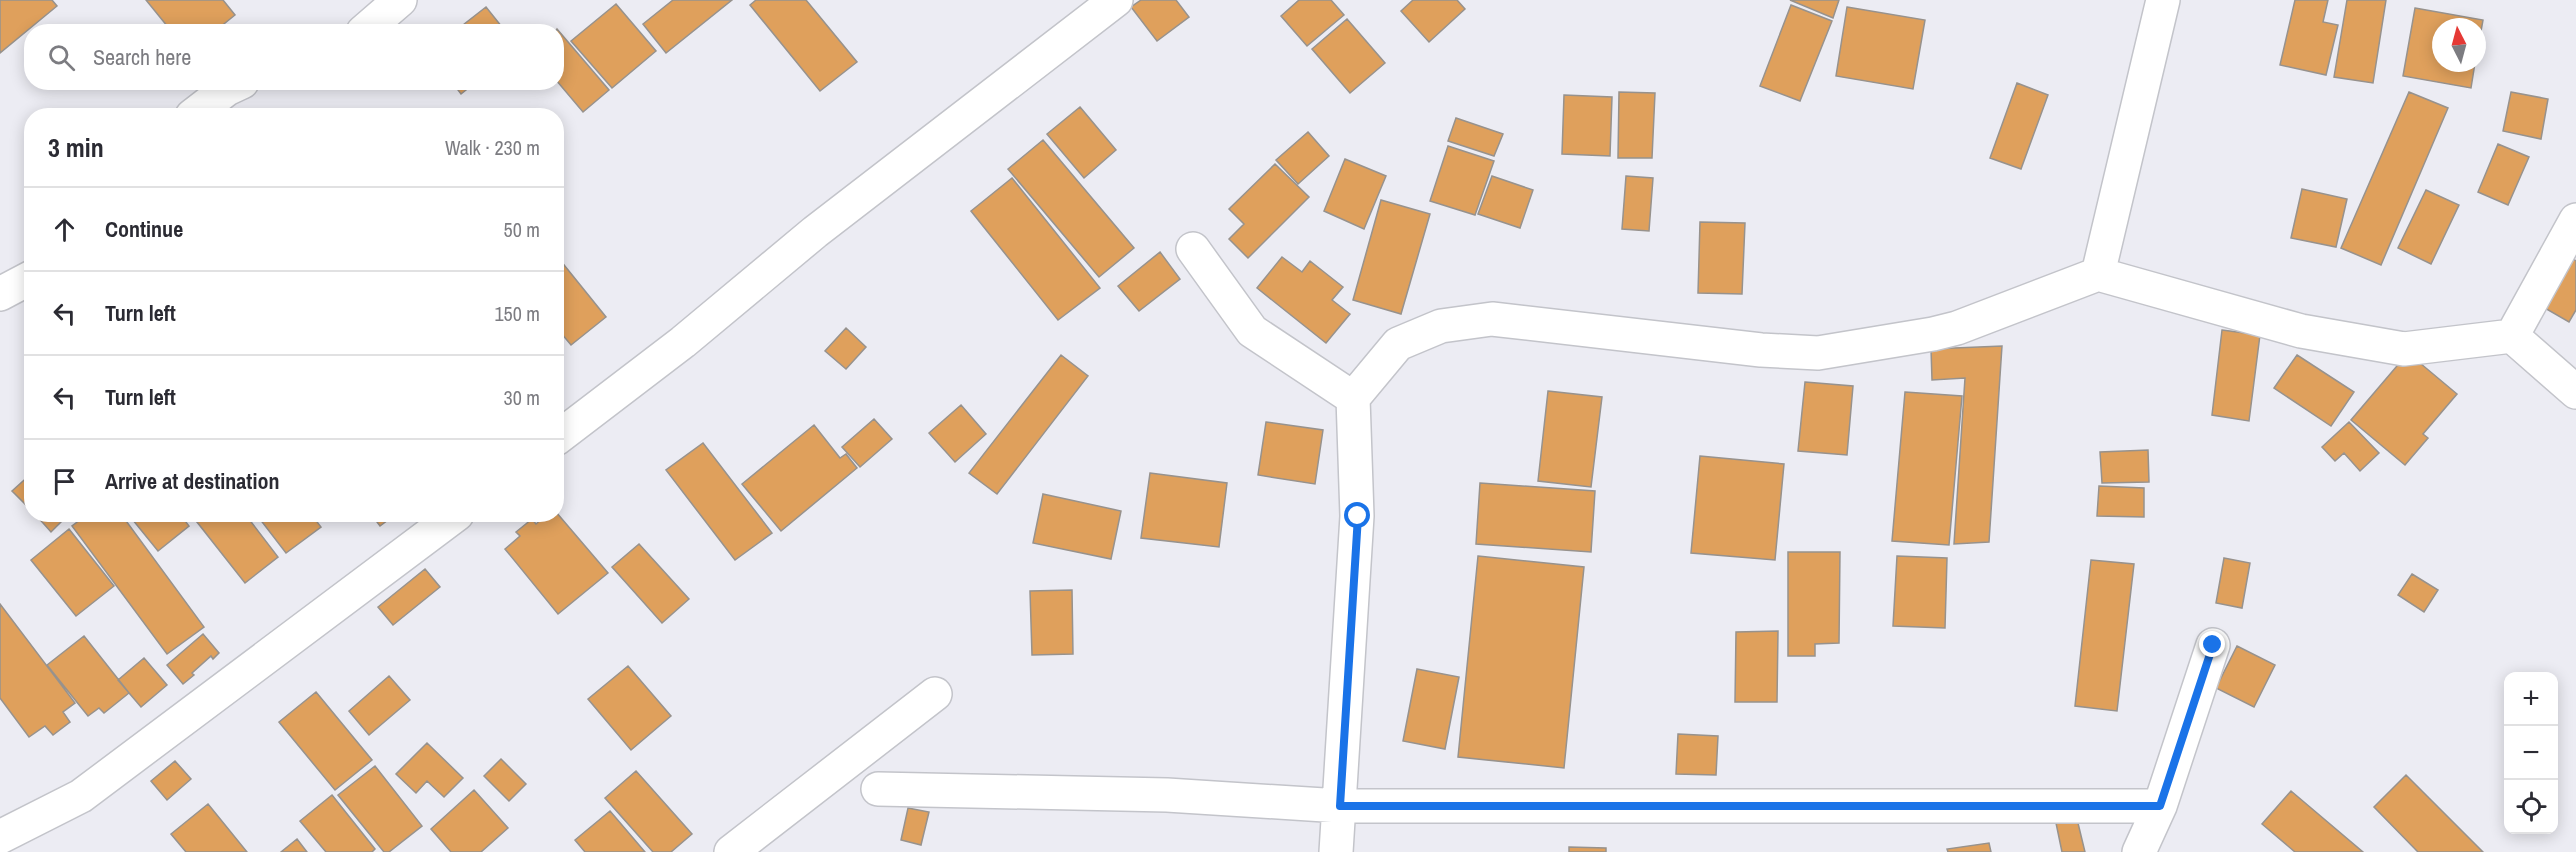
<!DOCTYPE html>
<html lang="en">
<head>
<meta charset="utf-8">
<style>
  :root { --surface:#fff; --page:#f2f2f3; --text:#2b2b33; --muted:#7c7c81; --line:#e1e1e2 }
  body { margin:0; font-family:"Archivo Narrow",sans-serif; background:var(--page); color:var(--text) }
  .controls { position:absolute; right:18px; bottom:18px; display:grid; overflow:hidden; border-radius:12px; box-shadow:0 3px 15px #0003 }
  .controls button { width:54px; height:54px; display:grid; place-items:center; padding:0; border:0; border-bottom:2px solid var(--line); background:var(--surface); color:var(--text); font:30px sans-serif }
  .compass { position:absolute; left:2432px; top:18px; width:54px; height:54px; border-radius:50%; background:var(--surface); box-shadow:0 3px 15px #0003; rotate:354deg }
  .stop { position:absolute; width:18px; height:18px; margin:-14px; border:4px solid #1a73e8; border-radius:50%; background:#fff }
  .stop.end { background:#1a73e8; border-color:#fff; box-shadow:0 2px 6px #0008 }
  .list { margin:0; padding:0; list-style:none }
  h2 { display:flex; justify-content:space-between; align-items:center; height:78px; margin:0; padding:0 24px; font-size:26px }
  h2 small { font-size:20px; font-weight:400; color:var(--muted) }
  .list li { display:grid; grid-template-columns:39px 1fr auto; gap:18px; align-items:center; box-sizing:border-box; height:84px; padding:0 24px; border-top:2px solid var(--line) }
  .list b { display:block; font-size:22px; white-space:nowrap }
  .list em { font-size:20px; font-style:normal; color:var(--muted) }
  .icon { flex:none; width:33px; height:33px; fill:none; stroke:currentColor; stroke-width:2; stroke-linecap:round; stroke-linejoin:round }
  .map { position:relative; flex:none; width:2576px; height:852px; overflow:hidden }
  .search { position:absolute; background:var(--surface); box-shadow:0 3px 15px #0003; left:24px; top:24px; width:540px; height:66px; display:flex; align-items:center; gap:15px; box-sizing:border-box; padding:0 21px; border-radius:24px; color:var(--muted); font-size:22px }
  .panel { position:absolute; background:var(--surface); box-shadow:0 3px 15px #0003; left:24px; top:108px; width:540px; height:414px; border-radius:24px }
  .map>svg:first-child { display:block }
  .building { fill:#dfa05c; stroke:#97928d; stroke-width:1.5 }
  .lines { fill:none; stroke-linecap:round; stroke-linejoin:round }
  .minor-casing { stroke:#c3c4ca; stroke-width:36 }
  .minor { stroke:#fff; stroke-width:33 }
  .route { stroke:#1a73e8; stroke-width:8 }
</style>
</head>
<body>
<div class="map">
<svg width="2576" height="852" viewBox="0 0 2576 852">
  <rect width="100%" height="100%" fill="#ececf3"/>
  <path class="building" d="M0,0H52L57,6L0,53Z
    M146,0H223L235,15L214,32H172Z
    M673,0H732L666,53L643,24Z
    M756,0H806L857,62L820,91L750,5Z
    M1141,0H1176L1189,17L1157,41L1131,7Z
    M1299,0H1331L1344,15L1307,46L1281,16Z
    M1413,0H1457L1465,9L1429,42L1401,11Z
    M1790,0H1839L1833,18Z
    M2295,0H2328L2323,22L2338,25L2326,75L2280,65Z
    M2347,0H2386L2373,83L2334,77Z
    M616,4L656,51L612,88L571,41Z
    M1791,5L1832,21L1800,101L1760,86Z
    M486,7L506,32H454Z
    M1847,7L1925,20L1913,89L1836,76Z
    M2415,8L2483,20L2477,53V27H2441V63H2475L2471,88L2403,76Z
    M1347,19L1385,63L1350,93L1312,49Z
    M557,29L609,90L583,112L556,80L555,32Z
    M452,82H476L461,94Z
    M2017,83L2048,95L2021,169L1990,158Z
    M1619,92L1655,93L1652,158H1618Z
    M2409,92L2448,108L2381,265L2341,248Z
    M2511,92L2548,99L2541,139L2503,131Z
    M1564,95L1612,97L1610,156L1562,154Z
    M1080,107L1116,150L1084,178L1047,134Z
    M1456,118L1503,134L1494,156L1448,141Z
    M1308,132L1329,156L1298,184L1276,160Z
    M1043,140L1134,248L1099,277L1008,169Z
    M2498,144L2529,157L2508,205L2478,192Z
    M1448,146L1494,161L1475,215L1430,201Z
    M1345,159L1386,176L1364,229L1324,211Z
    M1275,164L1309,197L1248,258L1229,239L1244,224L1229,209Z
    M1492,176L1533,190L1520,228L1478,214Z
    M1626,176L1653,178L1649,231L1622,229Z
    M1012,178L1100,288L1058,320L971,211Z
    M2302,189L2347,199L2336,247L2291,238Z
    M2426,190L2459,205L2431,264L2398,248Z
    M1381,200L1430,214L1401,314L1353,300Z
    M1700,222L1745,223L1742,294L1698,293Z
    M1160,252L1180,279L1139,311L1118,286Z
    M556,255L606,317L571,345L556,327Z
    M1282,257L1302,272L1310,261L1343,287L1332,300L1350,314L1326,343L1257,288Z
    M2573,259L2576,261V310L2569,322L2543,307Z
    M846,328L866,347L846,369L825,351Z
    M2222,330L2260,335L2249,421L2212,415Z
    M2002,346L1989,542L1954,544L1965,378L1932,380L1931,349Z
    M2408,353L2457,394L2423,434L2428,438L2405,465L2351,420Z
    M1061,355L1088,376L997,494L969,473Z
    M2297,355L2354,392L2331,426L2274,388Z
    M1805,382L1853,386L1847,455L1798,451Z
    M1548,391L1602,397L1591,487L1538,481Z
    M1905,392L1962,396L1949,545L1892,541Z
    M961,405L986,434L955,462L929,433Z
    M874,419L892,439L860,467L842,447Z
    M1266,422L1323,430L1315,484L1258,475Z
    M2349,422L2379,453L2360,471L2344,453L2335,461L2322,447Z
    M814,425L840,458L846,454L857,468L781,531L742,484Z
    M703,443L772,533L735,560L666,470Z
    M2148,450L2149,482L2102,483L2100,452Z
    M1700,456L1784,464L1775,560L1691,553Z
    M32,473V511L12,491Z
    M1150,473L1227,483L1219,547L1141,538Z
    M1480,483L1595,491L1591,552L1476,544Z
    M2099,486L2144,488V517L2097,516Z
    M1043,494L1121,511L1111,559L1033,543Z
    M556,512L608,573L558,614L505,549L520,536L516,532L532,519L536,524L547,514H556Z
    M35,514H69L51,532Z
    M88,514H121L204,627L167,654L72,526Z
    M128,514H180L189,526L158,551Z
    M207,514H245L278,557L245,583L197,522Z
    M256,514H311L321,527L286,553Z
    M371,514H396L380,526Z
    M69,529L114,586L76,616L31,560Z
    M639,544L689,599L662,623L612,567Z
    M1788,552H1840L1839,643L1815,644V656H1788Z
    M1478,556L1584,567L1564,768L1458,757Z
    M1897,556L1947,558L1945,628L1893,626Z
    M2224,558L2250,563L2242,608L2216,603Z
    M2091,560L2134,564L2117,711L2075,706Z
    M425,569L440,587L393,625L378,607Z
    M2412,574L2438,590L2424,612L2398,595Z
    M1072,590L1073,654L1032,655L1030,591Z
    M0,604L75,703L63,712L70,722L53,735L45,726L29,737L0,698Z
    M1778,631L1777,702H1735L1736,632Z
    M203,634L219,653L213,659L211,656L192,673L194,675L183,684L167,665Z
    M84,636L129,693L104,713L99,708L88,716L47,665Z
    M2237,646L2275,665L2254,707L2216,688Z
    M144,658L167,685L141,707L118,680Z
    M628,666L671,716L631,750L588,699Z
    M1417,669L1459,677L1445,749L1403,741Z
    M389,676L410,700L369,735L349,711Z
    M316,692L372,760L335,790L279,722Z
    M1678,734L1718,736L1716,775L1676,774Z
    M427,743L463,778L444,797L427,781L416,793L396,774Z
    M501,759L526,784L509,801L484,776Z
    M175,761L191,779L167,800L151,781Z
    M375,766L422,826L389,852H384L338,795Z
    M636,771L692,834L671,852H653L605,798Z
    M2406,775L2483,852H2418L2374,807Z
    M474,790L508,828L481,852H451L431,829Z
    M2291,791L2363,852H2295L2262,824Z
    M332,795L375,849L372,852H326L300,821Z
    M208,804L247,852H186L171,834Z
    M908,808L929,812L921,845L901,840Z
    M610,811L645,852H585L575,840Z
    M2077,819L2085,852H2062L2056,823Z
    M297,839L307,852H281Z
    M1989,843L1991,852H1948L1947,849Z
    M1569,847L1606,848V852H1569Z"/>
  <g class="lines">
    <g class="minor-casing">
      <path id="minor" d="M363,32L400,0
        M192,116L227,89L242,82
        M1193,249L1252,331L1353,398L1357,516L1336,852
        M2098,274L2163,0
        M0,294L32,277
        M2512,336L2576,220
        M1353,398L1398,344L1441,326L1492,319L1761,350L1818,353L1933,334L1957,328L2098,274L2301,331L2404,349L2512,336L2576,392
        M556,439L683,342L815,232L1116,0
        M878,789L1167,795L1340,806H2160
        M0,837L81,796L457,514
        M731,852L935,694
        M2139,852L2160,806L2213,645"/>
    </g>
    <use href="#minor" class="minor"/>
  </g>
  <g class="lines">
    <path class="route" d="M1358,516L1340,806H2160L2213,645"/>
  </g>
</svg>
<div class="controls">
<button>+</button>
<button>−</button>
<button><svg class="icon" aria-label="locate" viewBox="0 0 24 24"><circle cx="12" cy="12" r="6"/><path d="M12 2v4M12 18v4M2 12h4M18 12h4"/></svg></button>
</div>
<svg class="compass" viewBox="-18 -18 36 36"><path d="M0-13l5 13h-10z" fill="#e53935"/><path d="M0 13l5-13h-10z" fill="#7c7c81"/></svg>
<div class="stop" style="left:1358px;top:516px"></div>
<div class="stop end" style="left:2213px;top:645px"></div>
<div class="search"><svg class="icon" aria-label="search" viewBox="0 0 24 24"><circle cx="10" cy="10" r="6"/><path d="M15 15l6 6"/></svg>Search here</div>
<section class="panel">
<h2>3 min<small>Walk · 230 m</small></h2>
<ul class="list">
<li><svg class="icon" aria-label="ahead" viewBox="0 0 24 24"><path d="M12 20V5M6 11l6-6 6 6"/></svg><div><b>Continue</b></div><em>50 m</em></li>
<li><svg class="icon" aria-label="left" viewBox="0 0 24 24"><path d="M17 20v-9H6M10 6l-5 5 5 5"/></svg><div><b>Turn left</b></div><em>150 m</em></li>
<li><svg class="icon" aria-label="left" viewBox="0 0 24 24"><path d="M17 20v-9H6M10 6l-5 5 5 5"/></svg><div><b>Turn left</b></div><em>30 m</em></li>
<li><svg class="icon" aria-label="arrive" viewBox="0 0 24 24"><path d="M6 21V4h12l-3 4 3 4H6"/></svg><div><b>Arrive at destination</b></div></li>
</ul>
</section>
</div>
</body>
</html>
